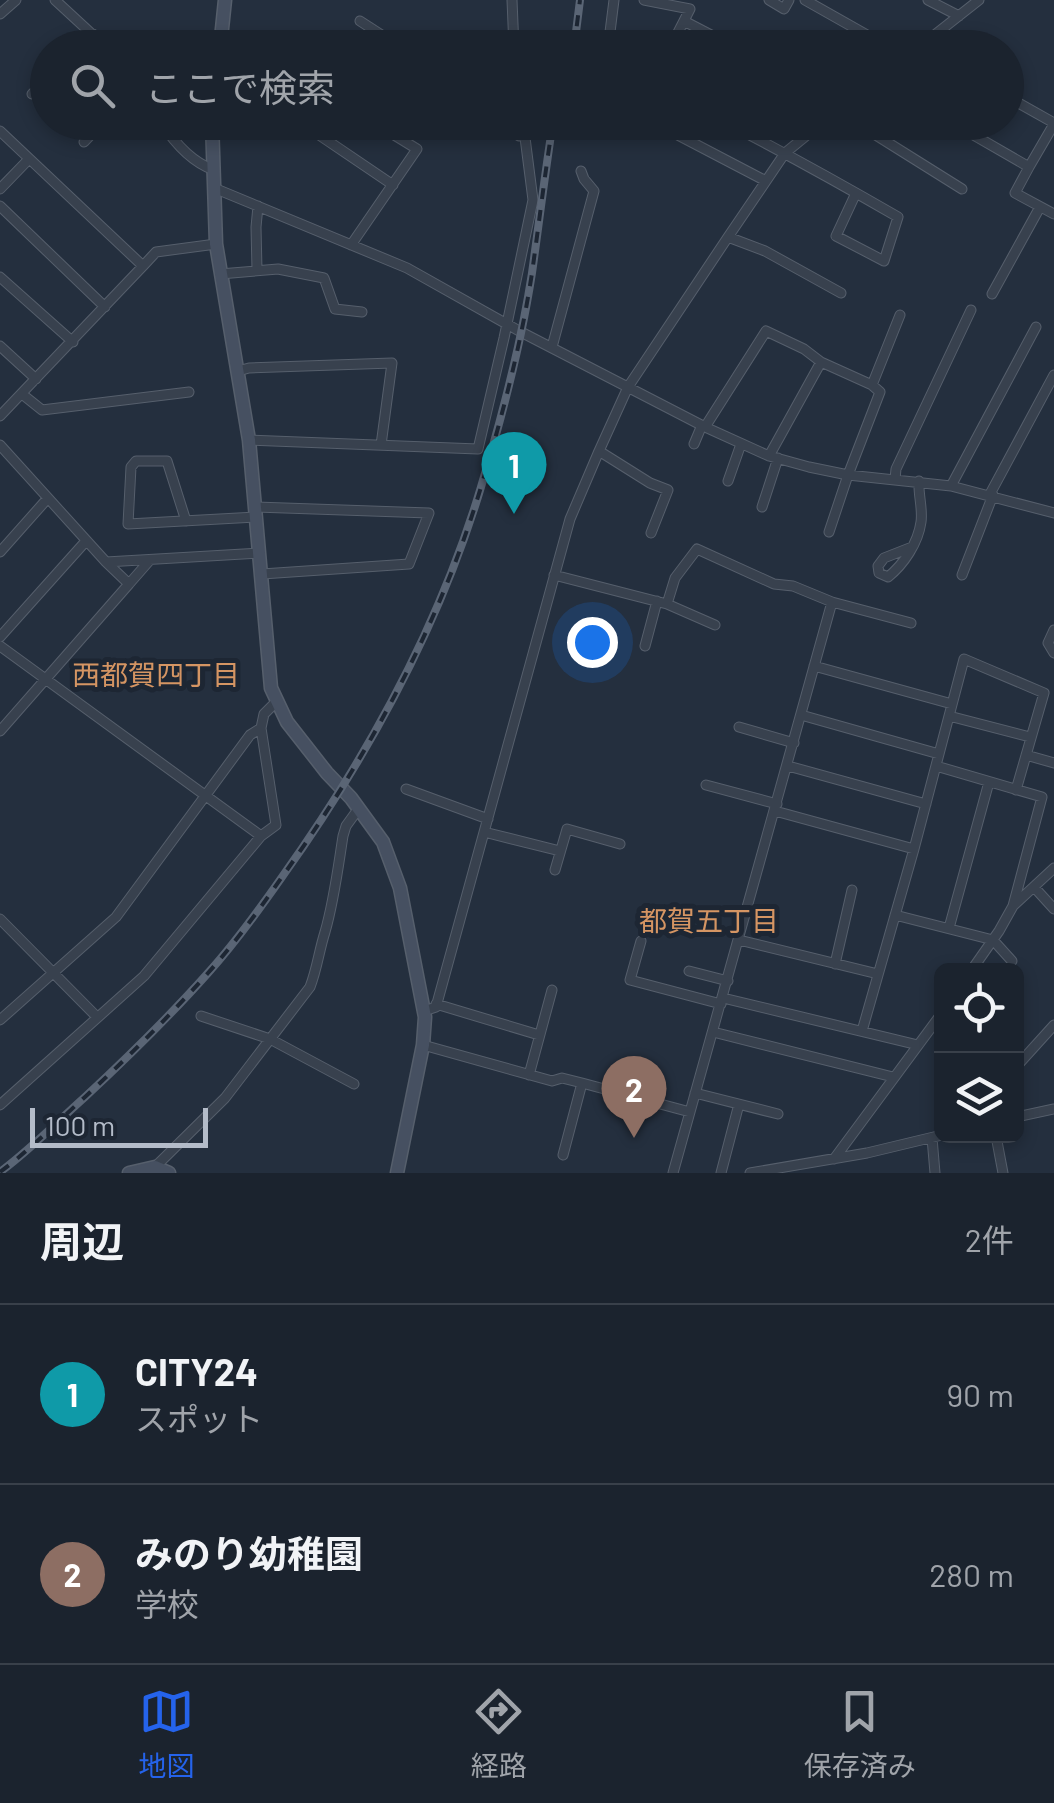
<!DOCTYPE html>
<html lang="ja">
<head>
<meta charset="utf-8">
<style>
  :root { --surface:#1b232e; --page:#282f3a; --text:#f1f3f6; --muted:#a0a4aa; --line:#39404a; --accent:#2563eb }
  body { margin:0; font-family:Barlow,"Noto Sans JP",sans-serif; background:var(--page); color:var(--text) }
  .controls { position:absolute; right:30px; bottom:30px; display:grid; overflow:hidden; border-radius:15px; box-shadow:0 5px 15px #0003 }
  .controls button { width:90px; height:90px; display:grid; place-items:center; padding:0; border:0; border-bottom:2px solid var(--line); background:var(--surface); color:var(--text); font:50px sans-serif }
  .scale { position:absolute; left:30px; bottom:25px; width:178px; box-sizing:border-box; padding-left:10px; border:5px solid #b4bcc9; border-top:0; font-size:28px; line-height:35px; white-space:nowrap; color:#b4bcc9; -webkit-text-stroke:8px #1d2633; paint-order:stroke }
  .you { position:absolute; left:592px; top:642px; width:35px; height:35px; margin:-25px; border:8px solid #fff; border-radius:50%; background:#1a73e8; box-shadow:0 0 0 15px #1a73e833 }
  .badge { display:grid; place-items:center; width:65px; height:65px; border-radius:50%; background:var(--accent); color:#fff; font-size:32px; font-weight:700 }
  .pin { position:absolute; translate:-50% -82px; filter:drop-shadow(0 2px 5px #0008) }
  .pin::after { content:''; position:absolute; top:52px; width:35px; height:30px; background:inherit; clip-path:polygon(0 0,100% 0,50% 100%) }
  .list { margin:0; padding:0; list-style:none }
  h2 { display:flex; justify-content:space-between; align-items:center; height:130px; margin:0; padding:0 40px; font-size:42px }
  h2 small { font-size:32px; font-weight:400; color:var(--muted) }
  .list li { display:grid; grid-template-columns:65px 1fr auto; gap:30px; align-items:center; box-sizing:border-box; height:180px; padding:0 40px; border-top:2px solid var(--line) }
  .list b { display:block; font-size:38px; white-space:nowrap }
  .list p { margin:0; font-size:32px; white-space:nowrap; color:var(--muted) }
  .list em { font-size:32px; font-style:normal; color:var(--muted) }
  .icon { flex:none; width:55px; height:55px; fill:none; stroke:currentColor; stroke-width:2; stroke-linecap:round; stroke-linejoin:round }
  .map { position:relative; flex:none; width:1054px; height:1173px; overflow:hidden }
  .search { position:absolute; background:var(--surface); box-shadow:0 5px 15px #0003; left:30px; right:30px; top:30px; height:110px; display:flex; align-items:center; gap:25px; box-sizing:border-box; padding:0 35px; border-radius:55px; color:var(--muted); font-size:38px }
  .sheet { height:490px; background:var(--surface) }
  nav { display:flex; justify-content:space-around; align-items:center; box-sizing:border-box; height:140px; border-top:2px solid var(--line); background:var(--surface); font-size:28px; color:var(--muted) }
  nav a { display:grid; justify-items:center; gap:5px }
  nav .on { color:var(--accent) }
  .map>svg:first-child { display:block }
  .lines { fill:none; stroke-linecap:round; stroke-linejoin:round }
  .street-casing { stroke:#565f6c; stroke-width:11 }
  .secondary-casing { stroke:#565f6c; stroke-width:15 }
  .street { stroke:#38414e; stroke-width:9 }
  .secondary { stroke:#465061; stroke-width:12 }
  .rail-casing { stroke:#5a6575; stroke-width:8 }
  .rail { stroke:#1d2633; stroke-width:4; stroke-dasharray:11; stroke-linecap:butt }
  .labels { text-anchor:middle; stroke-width:10; stroke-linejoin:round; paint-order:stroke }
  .neighbourhood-label { font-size:28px; fill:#d59563; stroke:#1d2633 }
</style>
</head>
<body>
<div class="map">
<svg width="1054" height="1173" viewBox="0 0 1054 1173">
  <rect width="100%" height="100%" fill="#242f3e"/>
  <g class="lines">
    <g class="street-casing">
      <path id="street" d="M55,0L107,48
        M512,0L514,48
        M644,0L690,9L670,48
        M769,0L784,9L789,0
        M805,0L890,48
        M928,0L959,16
        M0,14L16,0
        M360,21L394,43L392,48
        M684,21L736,48
        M79,48L93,34
        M608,48L614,0
        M918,48L979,0
        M32,94L48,79
        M1006,96L1054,123
        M161,122C174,142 191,162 214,170
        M300,122L393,185
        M498,122L519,136H524
        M653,122L766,181
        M725,122C783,152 841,184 898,217L884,261L836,236L856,193
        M855,122L962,189
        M951,122L1029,167L1054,124
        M0,131L143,266L156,252L216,244
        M84,142L103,122
        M1029,167L1015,193L1054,214
        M214,188L407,268L521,332L705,427L769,456L809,467L848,475L951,486L1054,513
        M0,189L29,159
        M0,206L105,307
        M728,237L765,251L841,293
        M351,245L417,149L373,122
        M257,270L256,227L258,206
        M220,274L278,269L324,278L335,309L362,312
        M0,277L73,342
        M992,294L1040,207
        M0,346L36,379
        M552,347L594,191L584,179L581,171
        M238,371L249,368L392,363L381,445
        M872,385L900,315
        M22,394L42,410L189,392
        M0,416L143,266
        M705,427L766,331L804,349L821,362L872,385L880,392L848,475L829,532
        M249,440L478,449L504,338L533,200L523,122
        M694,444L702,425
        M0,445L106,562L129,584L0,731
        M599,451L628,387L728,237L785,153L823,122
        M769,456L821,362
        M895,479L896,469L971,310
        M728,481L741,444
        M951,486L1036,327
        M990,494L1054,375
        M256,507L429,513L409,564L262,574
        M762,507L778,458
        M186,521L167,461H136L131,467L128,524L257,517
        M912,547L884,558L878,566L879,573L888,577C904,564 918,543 921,522C923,509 918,494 919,481
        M0,552L48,498
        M106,562L259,553
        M554,575L667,604L715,625
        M962,575L993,495
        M129,584L150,560
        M832,602L911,623
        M667,604L675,578L697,549L774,584L793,586L832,602L673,1173
        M1054,630L1048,643L1054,653
        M0,637L86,541
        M0,646L261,836L276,825L261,728L264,714L276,702
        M645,646L657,601
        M814,666L952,704
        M801,715L939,754
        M949,716L1030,737
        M739,727L794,743
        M1026,755L1054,763
        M788,766L926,804
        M936,766L1042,797L1013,906
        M706,785L777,804
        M406,789L488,819
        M775,811L914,849
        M484,832L560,851
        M555,870L567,829L620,844
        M1034,887L1054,909
        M895,915L993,940L1012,961
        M0,919L97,1017
        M949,928L989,782
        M739,940L878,974
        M641,941L630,980L721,1004
        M835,964L852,890
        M689,971L728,981
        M971,971L999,931L1013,906L1054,868
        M723,998L918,1045
        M436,1004L539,1035
        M424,1011L436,1007L570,519L599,451L650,483L668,490L651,533
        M201,1016L270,1039L354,1084
        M0,1020L116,917L250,735L261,728
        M862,1031L914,849L964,659L1044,693L1016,790
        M713,1032L893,1077
        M423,1045L552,1081L562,1078L582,1083L563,1155
        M1016,1067L1054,1025
        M529,1075L552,990
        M582,1083L690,1112
        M695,1093L778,1114
        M0,1105L144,976L261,836
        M1016,1117L1054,1109
        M996,1136L1003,1173
        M932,1138L935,1173
        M834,1159L942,1013
        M155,1167L225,1098L310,987C317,969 319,951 325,932C334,901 338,868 343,836L346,826L359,808
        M721,1173L739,1104
        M750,1173L867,1153L942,1135"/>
    </g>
    <g class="secondary-casing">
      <path id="secondary" d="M220,48L225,0
        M212,122L216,244L249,440L271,688L287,722L327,773L351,798L383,842L400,888L425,1017L423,1045L397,1173
        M129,1173L155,1167L169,1173"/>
    </g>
    <use href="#street" class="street"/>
    <use href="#secondary" class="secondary"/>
    <g class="rail-casing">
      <path id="rail" d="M574,48L580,0
        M0,1172C30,1150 57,1122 85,1097C128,1057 169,1017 208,973C235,943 259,910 282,877C367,758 439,627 481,487C502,417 521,345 532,273C539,223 545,173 553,122"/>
    </g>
    <use href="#rail" class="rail"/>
  </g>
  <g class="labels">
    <g class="neighbourhood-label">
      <text x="156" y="685">西都賀四丁目</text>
      <text x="709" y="931">都賀五丁目</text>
    </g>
  </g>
</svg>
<div class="controls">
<button><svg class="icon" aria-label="locate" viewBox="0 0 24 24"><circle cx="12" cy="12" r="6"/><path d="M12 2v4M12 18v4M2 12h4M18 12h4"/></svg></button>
<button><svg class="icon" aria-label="layers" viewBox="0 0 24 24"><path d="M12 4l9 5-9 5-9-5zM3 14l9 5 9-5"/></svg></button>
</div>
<div class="scale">100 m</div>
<div class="you"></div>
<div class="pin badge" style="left:514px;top:514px;background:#0f9aa8">1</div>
<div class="pin badge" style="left:634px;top:1138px;background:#8d6e63">2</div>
<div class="search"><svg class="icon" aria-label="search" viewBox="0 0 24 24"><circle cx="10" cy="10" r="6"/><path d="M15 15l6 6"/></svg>ここで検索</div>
</div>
<section class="sheet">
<h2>周辺<small>2件</small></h2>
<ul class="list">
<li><span class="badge" style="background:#0f9aa8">1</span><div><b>CITY24</b><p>スポット</p></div><em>90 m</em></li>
<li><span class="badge" style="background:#8d6e63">2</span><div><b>みのり幼稚園</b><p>学校</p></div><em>280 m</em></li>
</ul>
</section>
<nav>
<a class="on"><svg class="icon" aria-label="map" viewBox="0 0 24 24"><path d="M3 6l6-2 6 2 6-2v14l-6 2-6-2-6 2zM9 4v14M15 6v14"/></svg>地図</a>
<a><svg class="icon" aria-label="directions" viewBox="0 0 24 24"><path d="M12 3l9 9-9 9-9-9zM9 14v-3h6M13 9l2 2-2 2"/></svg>経路</a>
<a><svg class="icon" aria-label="saved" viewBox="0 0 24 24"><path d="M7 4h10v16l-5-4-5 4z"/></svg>保存済み</a>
</nav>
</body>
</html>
